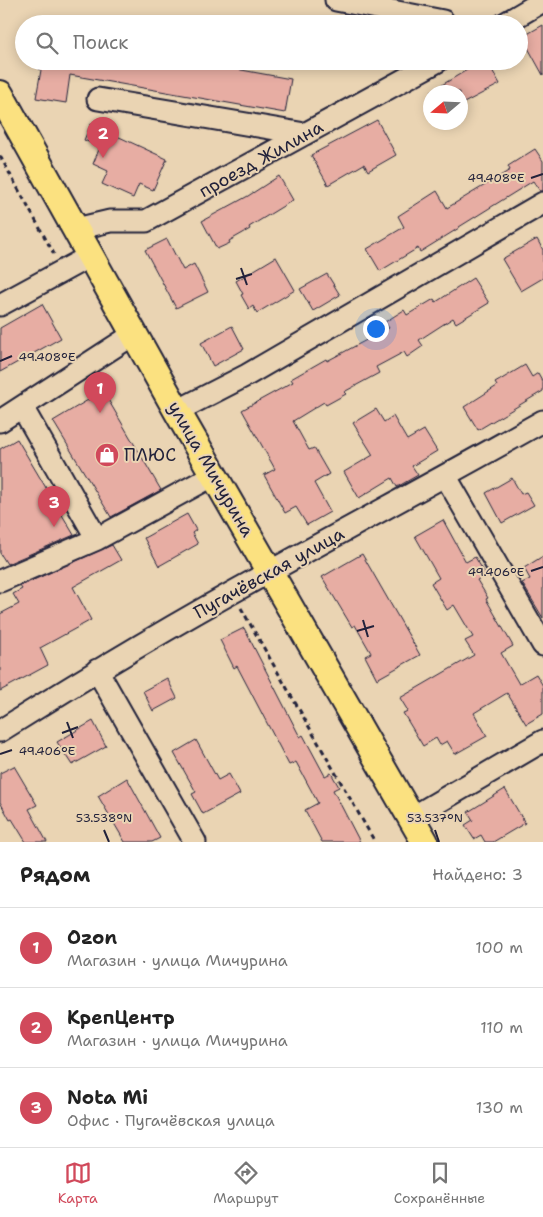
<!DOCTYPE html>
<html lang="ru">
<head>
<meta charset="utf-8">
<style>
  :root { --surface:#fff; --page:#f6f6f6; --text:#222; --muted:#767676; --line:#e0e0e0; --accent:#d1495b }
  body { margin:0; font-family:"Shantell Sans",sans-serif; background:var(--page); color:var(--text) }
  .compass { position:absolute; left:423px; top:85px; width:45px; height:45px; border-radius:50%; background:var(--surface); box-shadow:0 2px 12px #0003; rotate:251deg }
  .you { position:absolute; left:375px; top:328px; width:18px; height:18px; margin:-12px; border:4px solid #fff; border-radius:50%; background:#1a73e8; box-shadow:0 0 0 8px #1a73e833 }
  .badge { display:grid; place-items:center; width:32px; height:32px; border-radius:50%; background:var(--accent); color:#fff; font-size:16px; font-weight:700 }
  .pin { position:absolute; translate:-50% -41px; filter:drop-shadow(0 1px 2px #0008) }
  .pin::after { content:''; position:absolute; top:26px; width:18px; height:15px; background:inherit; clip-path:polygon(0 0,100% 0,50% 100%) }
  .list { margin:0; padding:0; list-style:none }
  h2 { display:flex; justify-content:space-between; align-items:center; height:65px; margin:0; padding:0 20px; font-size:21px }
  h2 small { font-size:16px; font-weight:400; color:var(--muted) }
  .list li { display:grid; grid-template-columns:32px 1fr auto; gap:15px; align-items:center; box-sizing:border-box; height:80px; padding:0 20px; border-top:1px solid var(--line) }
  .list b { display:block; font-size:19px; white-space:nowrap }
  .list p { margin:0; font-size:16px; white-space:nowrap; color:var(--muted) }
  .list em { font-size:16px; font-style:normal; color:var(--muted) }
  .icon { flex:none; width:28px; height:28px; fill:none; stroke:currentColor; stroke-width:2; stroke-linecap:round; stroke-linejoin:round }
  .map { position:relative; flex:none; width:543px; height:842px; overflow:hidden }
  .search { position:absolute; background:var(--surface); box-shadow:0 2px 12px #0003; left:15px; right:15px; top:15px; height:55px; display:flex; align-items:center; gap:12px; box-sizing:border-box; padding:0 18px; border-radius:28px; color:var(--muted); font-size:19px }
  .sheet { height:305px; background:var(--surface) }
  nav { display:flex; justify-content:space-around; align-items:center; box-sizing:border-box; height:70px; border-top:1px solid var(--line); background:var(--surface); font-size:14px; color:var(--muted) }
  nav a { display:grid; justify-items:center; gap:2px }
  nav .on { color:var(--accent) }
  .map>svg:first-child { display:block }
  .building { fill:#e7ada3; stroke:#22223b }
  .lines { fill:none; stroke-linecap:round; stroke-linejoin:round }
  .minor-casing { stroke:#22223b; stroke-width:25 }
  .major-casing { stroke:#22223b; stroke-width:30 }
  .path { stroke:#22223b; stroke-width:3; stroke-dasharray:5 4; stroke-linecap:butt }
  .minor { stroke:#ead4b3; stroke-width:21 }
  .major { stroke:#fbe180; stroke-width:26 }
  .ticks { fill:none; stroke:#22223b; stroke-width:2 }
  .labels { text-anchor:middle; stroke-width:4; stroke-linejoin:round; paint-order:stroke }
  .street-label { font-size:18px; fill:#22223b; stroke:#ead4b3 }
  .poi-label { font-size:18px; fill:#22223b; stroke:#ead4b3; text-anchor:start }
  .ticks-label { font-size:12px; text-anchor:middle; fill:#22223b; stroke:#ead4b3; stroke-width:4; stroke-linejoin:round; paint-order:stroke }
</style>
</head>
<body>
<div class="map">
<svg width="543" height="842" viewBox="0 0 543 842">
  <rect width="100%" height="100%" fill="#ead4b3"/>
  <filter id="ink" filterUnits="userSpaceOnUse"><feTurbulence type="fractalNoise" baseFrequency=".02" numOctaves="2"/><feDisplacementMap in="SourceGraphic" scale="10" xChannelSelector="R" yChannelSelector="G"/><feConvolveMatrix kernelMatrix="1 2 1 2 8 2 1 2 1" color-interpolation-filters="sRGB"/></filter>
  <g filter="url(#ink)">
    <path class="building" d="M543,25V75L522,37Z
      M40,61H192L291,79L285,113L70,75L66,103L36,98L41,70L39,69Z
      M482,61H487L500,84L460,105V92H430Z
      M377,120L396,155L368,171L364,164L328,185L311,155Z
      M91,124L167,159L153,190L139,184L133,198L102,184L108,171L93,164L100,147L84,140Z
      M535,149L543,161V191H540L533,181L459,227V228L420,252L418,248L380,271L367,249L404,227L398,216L437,191L447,208L510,170L508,166Z
      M279,176L293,200L249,227L250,229L229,241L230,243L217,249L202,221L248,196Z
      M167,239L183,270L194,264L208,292L176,308L145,250Z
      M537,239L543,250V278L521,291L502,259Z
      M276,257L295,290L257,313L253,306L249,309L241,295L243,294L236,281Z
      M327,274L340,295L313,311L300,289Z
      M473,278L489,303L456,323L453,318L419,340L423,346L407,357L404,352L376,367L379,373L344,392L346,394L326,405L324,402L293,421L309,450L314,448L329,474L314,483L330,512L307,525L296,507L285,513L264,475L275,469L242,410L293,382L291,379L326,359L327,361L389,328L385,322L404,310L407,315L434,299L436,302Z
      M42,304L61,338L0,372V328Z
      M232,326L244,349L213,366L201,343Z
      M525,365L532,377L538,373L543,382V391L478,430L464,407L497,386L495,383Z
      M103,391L161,490L111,517L53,421Z
      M376,409L384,422L393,416L407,440L424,430L437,451L412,466L418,475L397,487L392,478L359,498L344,472L373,455L353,423Z
      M17,439L74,535L7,564L0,553V449Z
      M512,478L521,494L526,492L534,505L502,523L486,493Z
      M187,514L196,530L192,533L198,544L159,566L144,538Z
      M443,520L466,562L475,557L486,575L477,580L488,598L486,599L513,646L501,653L519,684L536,674L543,686V714L526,724L507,693L474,713L487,736L455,754L447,741L440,745L436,738L423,746L403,713L408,711L400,698L474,655L465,641L473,637L454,605L447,610L431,583L439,578L415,536Z
      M112,545L121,560L73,587L91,620L40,648L48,665L0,691V614L19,604L13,594L22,589L20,586Z
      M362,554L420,655L377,679L365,656L371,653L355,625L352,627L322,577Z
      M543,556V618L522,583L530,579L524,568Z
      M244,628L300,737L303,735L325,776L331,773L339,787L333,790L360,842H322L305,810L318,803L296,762L289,765L237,666L234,668L220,640Z
      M167,678L177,698L153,711L143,691Z
      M93,721L106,746L72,765L57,742Z
      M196,740L218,780L229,774L240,794L203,814L192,794L196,792L174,753Z
      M14,766L37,805L29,809L47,842H26L12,819L10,820L0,802V773Z
      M127,778L160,838L152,842H125L98,796Z
      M505,789L525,823L493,842H485L481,835L474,839L465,825L473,820L468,812Z"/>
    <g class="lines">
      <g class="minor-casing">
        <path id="minor" d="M336,0L443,21L444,24
          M504,24L543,1
          M98,99L305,134
          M76,229L110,221H146L438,61
          M0,305L90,256
          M22,407L97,539
          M177,411L247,375L543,203
          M0,421L134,334
          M446,477L543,645
          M0,581L97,539L214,475
          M97,670L195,842
          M0,731C89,675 179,621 271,571C361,521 453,472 543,421
          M411,818L543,741"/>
      </g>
      <g class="major-casing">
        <path id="major" d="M0,94L177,411L425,842"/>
      </g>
      <path class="path" d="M0,156L54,254
        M241,608L375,842"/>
      <use href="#minor" class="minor"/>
      <use href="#major" class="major"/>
    </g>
  </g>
  <path class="ticks" d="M531,178L543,174M241,268L247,285M236,279L252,274M0,361L12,356M531,571L543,567M363,620L368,637M357,631L374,626M67,722L73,738M62,733L78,727M0,754L12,750M104,830L109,842M435,830L439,842"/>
  <defs>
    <g id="shop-disc" transform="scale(1.25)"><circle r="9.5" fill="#d1495b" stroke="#ead4b3"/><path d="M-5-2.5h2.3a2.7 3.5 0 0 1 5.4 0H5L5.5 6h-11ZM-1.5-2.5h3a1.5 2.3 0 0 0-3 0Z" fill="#fff"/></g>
  </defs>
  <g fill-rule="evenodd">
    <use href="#shop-disc" x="107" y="455"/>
  </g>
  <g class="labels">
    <g class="street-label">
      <text transform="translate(261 159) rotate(-29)" y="6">проезд Жилина</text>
      <text transform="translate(211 469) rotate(60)" y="6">улица Мичурина</text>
      <text transform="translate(269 573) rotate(-29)" y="6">Пугачёвская улица</text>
    </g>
    <g class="poi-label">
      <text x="124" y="461">ПЛЮС</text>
    </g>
  </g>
  <g class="ticks-label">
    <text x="496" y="182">49.408°E</text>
    <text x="47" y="361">49.408°E</text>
    <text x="496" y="576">49.406°E</text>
    <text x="47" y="755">49.406°E</text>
    <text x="104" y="822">53.538°N</text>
    <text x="435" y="822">53.537°N</text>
  </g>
</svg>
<svg class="compass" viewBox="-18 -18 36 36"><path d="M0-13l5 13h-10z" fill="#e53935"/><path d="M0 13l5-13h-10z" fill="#767676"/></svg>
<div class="you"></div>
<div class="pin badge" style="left:100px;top:413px">1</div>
<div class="pin badge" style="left:103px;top:158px">2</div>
<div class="pin badge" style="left:54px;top:527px">3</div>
<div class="search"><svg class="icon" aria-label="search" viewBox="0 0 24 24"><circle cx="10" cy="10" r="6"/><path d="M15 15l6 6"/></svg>Поиск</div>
</div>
<section class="sheet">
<h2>Рядом<small>Найдено: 3</small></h2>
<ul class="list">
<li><span class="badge">1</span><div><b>Ozon</b><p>Магазин · улица Мичурина</p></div><em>100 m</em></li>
<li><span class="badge">2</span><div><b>КрепЦентр</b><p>Магазин · улица Мичурина</p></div><em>110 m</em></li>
<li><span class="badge">3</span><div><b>Nota Mi</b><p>Офис · Пугачёвская улица</p></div><em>130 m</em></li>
</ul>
</section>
<nav>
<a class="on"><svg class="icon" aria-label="map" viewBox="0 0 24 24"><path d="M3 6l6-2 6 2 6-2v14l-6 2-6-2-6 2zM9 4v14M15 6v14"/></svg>Карта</a>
<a><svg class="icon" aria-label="directions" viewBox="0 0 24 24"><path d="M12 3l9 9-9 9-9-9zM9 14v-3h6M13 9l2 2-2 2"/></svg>Маршрут</a>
<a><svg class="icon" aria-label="saved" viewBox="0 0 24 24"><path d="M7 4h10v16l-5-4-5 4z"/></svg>Сохранённые</a>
</nav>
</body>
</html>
